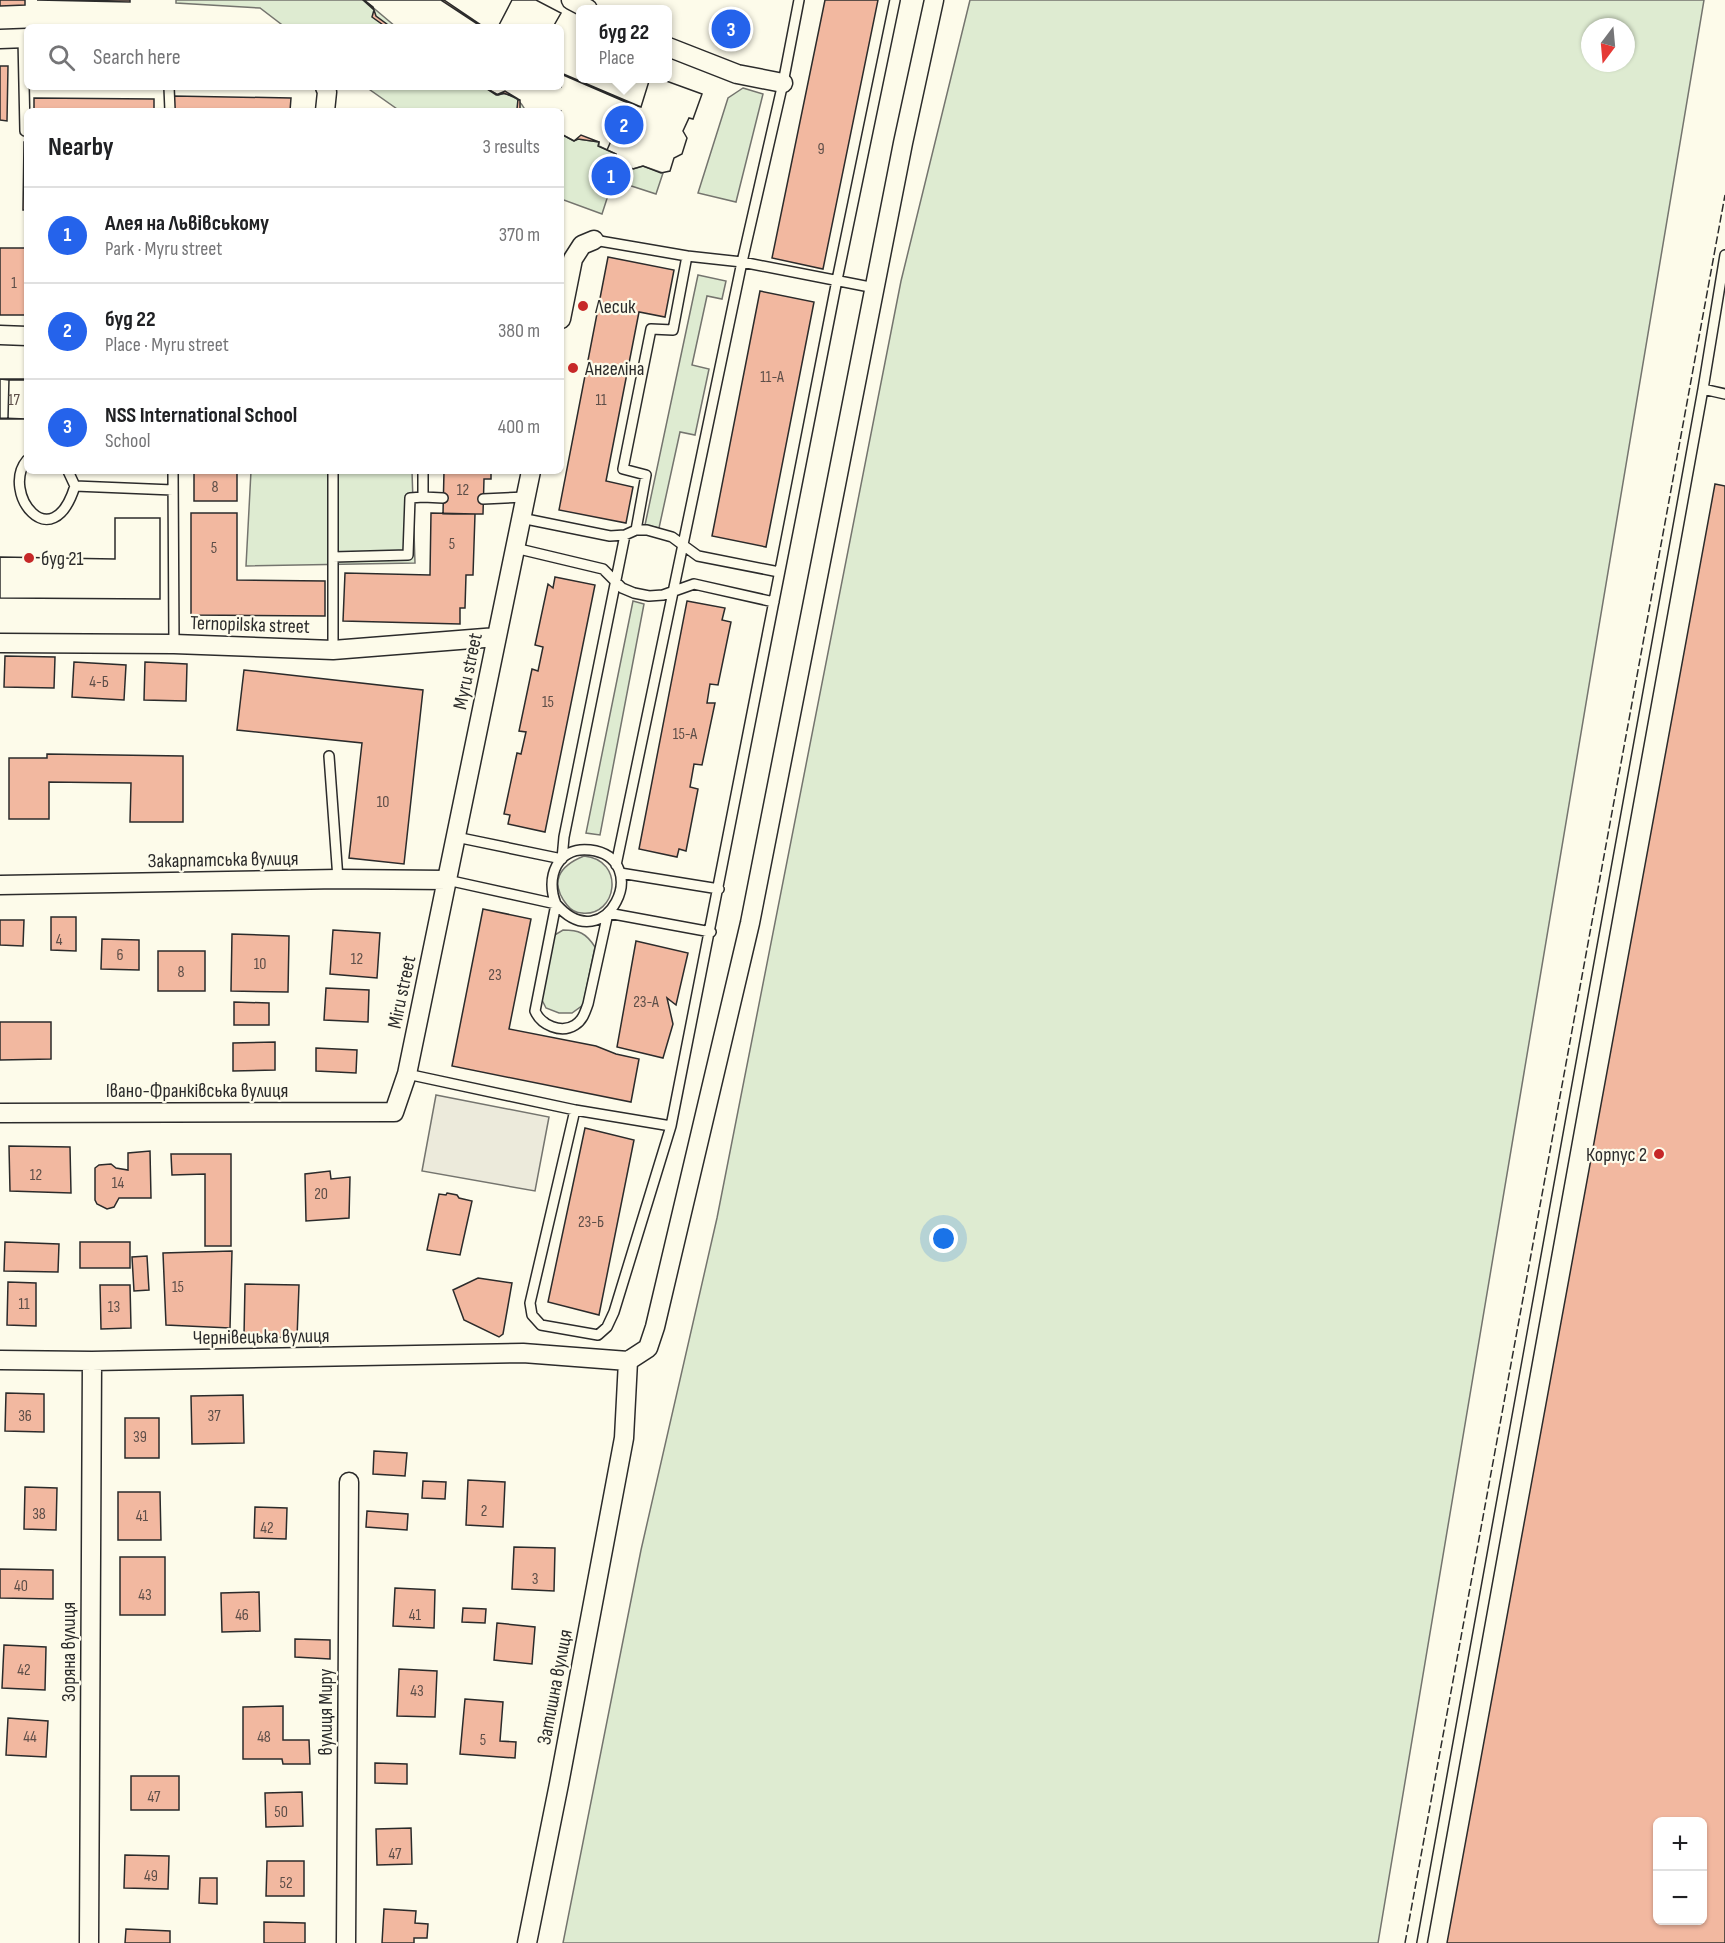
<!DOCTYPE html>
<html lang="en">
<head>
<meta charset="utf-8">
<style>
  :root { --surface:#fff; --page:#f6f6f6; --text:#202124; --muted:#757577; --line:#e0e0e0; --accent:#2563eb }
  body { margin:0; font-family:"Sofia Sans Condensed",sans-serif; background:var(--page); color:var(--text) }
  .controls { position:absolute; right:18px; bottom:18px; display:grid; overflow:hidden; border-radius:9px; box-shadow:0 2px 4px #0004 }
  .controls button { width:54px; height:54px; display:grid; place-items:center; padding:0; border:0; border-bottom:2px solid var(--line); background:var(--surface); color:var(--text); font:30px sans-serif }
  .compass { position:absolute; left:1581px; top:18px; width:54px; height:54px; border-radius:50%; background:var(--surface); box-shadow:0 2px 4px #0004; rotate:196deg }
  .you { position:absolute; left:944px; top:1239px; width:21px; height:21px; margin:-15px; border:4px solid #fff; border-radius:50%; background:#1a73e8; box-shadow:0 0 0 9px #1a73e833 }
  .badge { display:grid; place-items:center; width:39px; height:39px; border-radius:50%; background:var(--accent); color:#fff; font-size:20px; font-weight:700 }
  .pin { position:absolute; translate:-50% -50%; border:3px solid #fff; box-shadow:0 2px 6px #0006 }
  .popup { position:absolute; left:576px; top:5px; width:96px; height:78px; box-sizing:border-box; display:grid; place-content:center; border-radius:9px; background:var(--surface); filter:drop-shadow(0 2px 4px #0005); font-size:20px; white-space:nowrap; color:var(--muted) }
  .popup b { font-size:22px; color:var(--text) }
  .popup::after { content:''; position:absolute; left:50%; top:100%; margin-left:-12px; border:12px solid transparent; border-top-color:var(--surface) }
  .list { margin:0; padding:0; list-style:none }
  h2 { display:flex; justify-content:space-between; align-items:center; height:78px; margin:0; padding:0 24px; font-size:26px }
  h2 small { font-size:20px; font-weight:400; color:var(--muted) }
  .list li { display:grid; grid-template-columns:39px 1fr auto; gap:18px; align-items:center; box-sizing:border-box; height:96px; padding:0 24px; border-top:2px solid var(--line) }
  .list b { display:block; font-size:22px; white-space:nowrap }
  .list p { margin:0; font-size:20px; white-space:nowrap; color:var(--muted) }
  .list em { font-size:20px; font-style:normal; color:var(--muted) }
  .icon { flex:none; width:33px; height:33px; fill:none; stroke:currentColor; stroke-width:2; stroke-linecap:round; stroke-linejoin:round }
  .map { position:relative; flex:none; width:1725px; height:1943px; overflow:hidden }
  .search { position:absolute; background:var(--surface); box-shadow:0 2px 4px #0004; left:24px; top:24px; width:540px; height:66px; display:flex; align-items:center; gap:15px; box-sizing:border-box; padding:0 21px; border-radius:9px; color:var(--muted); font-size:22px }
  .panel { position:absolute; background:var(--surface); box-shadow:0 2px 4px #0004; left:24px; top:108px; width:540px; height:366px; border-radius:9px }
  .map>svg:first-child { display:block }
  .green { fill:#deebd1; stroke:#74746e; stroke-width:1.5; fill-rule:evenodd }
  .parking { fill:#eceadb; stroke:#74746e; stroke-width:1.5 }
  .building { fill:#f2b8a0; stroke:#2b2b2b; stroke-width:1.5; fill-rule:evenodd }
  .lines { fill:none; stroke-linecap:round; stroke-linejoin:round }
  .service-casing { stroke:#2b2b2b; stroke-width:12 }
  .minor-casing { stroke:#2b2b2b; stroke-width:21 }
  .service { stroke:#fdfbea; stroke-width:9 }
  .minor { stroke:#fdfbea; stroke-width:18 }
  .fence { stroke:#2b2b2b; stroke-width:1.5; stroke-dasharray:8 3; stroke-linecap:butt }
  .poi-dot { fill:#c62828; stroke:#fdfbea; stroke-width:2 }
  .labels { text-anchor:middle; stroke-width:4.5; stroke-linejoin:round; paint-order:stroke }
  .number-label { font-size:16px; fill:#5d4e48 }
  .poi-label { font-size:20px; fill:#2b2b2b; stroke:#fdfbea; text-anchor:start }
  .street-label { font-size:20px; fill:#2b2b2b; stroke:#fdfbea }
</style>
</head>
<body>
<div class="map">
<svg width="1725" height="1943" viewBox="0 0 1725 1943">
  <rect width="100%" height="100%" fill="#fdfbea"/>
  <path class="green" d="M176,0H364L396,27H285L260,8L176,3Z
    M970,0H1704L1378,1943H563L641,1550L717,1218L901,281ZM1590,27H1626V63H1590Z
    M366,87H484L498,95C511,91 520,100 526,111H400Z
    M743,88L763,94L736,202L698,193L728,98Z
    M561,134L574,141L578,139L599,142V146L616,154L617,162L633,169L643,166L663,173L656,194L613,180L602,214L561,199Z
    M698,275L726,281L722,299L707,296L692,365L709,369L695,435L680,432L659,528L645,525Z
    M251,471H412L415,563L246,566Z
    M633,601L644,604L600,835L586,833Z
    M584,856C626,860 617,917 582,913C576,913 571,910 567,905C549,882 559,866 584,856Z
    M563,930C579,930 586,933 595,947L583,1005L572,1013H559L546,1008L541,998L553,936Z"/>
  <path class="parking" d="M436,1095L549,1117L535,1191L422,1171Z"/>
  <path class="building" d="M0,0H25V5L0,6Z
    M37,0H130V2Z
    M363,0H444L484,27H386L372,17L374,10Z
    M364,0H441L482,27H396L394,25L391,27L376,16L373,7Z
    M512,0H536L561,13L553,27H498Z
    M512,0H536L561,13L553,27H498Z
    M825,0H878L823,269L772,258Z
    M0,66H8L7,121L0,120Z
    M561,73L641,107L650,78H658L702,94L693,119L689,118L683,131L687,138L682,154L674,158L670,171L661,173L643,166L633,169L617,162L616,154L598,146L599,142L581,135L574,141L561,134V111H521L517,109L518,99L505,91L496,95L484,87H561Z
    M561,74L628,103L607,150L598,146L599,142L578,139L574,141L561,134V111H526L520,109V100L504,93L498,95L484,87H561Z
    M650,78H658L702,94L693,119L689,118L683,131L687,138L682,154L674,158L670,171L661,173L643,166L633,169L617,162L616,154L607,150L628,103L641,107Z
    M173,96L291,98L290,111H173Z
    M34,98L154,99V111H34Z
    M24,142H27V210H23Z
    M0,248H27V315H0Z
    M608,257L674,270L665,317L639,312L606,481L633,487L626,523L559,510Z
    M760,291L814,302L766,547L712,536Z
    M0,379L9,380L8,419H0Z
    M0,379H27V419L0,418Z
    M9,380H27V419H8Z
    M194,471H237V501H194Z
    M444,471H491V479H484L483,514H443Z
    M1715,484L1725,486V1943H1447ZM1658,1822H1702V1920H1658Z
    M191,513H237V580L325,581V616L191,615Z
    M431,513L475,514L473,575H466L465,608H460V624L343,621L345,573L430,575Z
    M115,518H160V599L0,598V557L115,559Z
    M115,518H160V599L0,598V557L115,559Z
    M555,577L595,585L545,832L508,824L510,815L504,814L517,753L521,754L526,732L519,731L532,669L538,671L543,647L535,645L548,584L553,588Z
    M687,601L725,608L722,620L731,622L718,685L710,684L707,703H715L702,765L694,764L690,787L698,789L686,851L679,849L677,857L639,849Z
    M5,656L55,657L54,688L4,687Z
    M74,662L126,665L124,700L72,697Z
    M145,662L187,664L186,701L144,700Z
    M244,670L423,690L404,864L349,858L362,743L237,730Z
    M47,754L183,756V822H130L131,783L49,782V819H9V758H47Z
    M483,909L531,919L509,1029L596,1046L616,1054L639,1059L631,1102L452,1066Z
    M51,917H76V951L51,950Z
    M0,920H24L23,946L0,945Z
    M333,930L380,933L377,978L330,974Z
    M232,934L289,936L288,992L231,991Z
    M102,939L139,940V970L101,969Z
    M636,941L688,953L676,1005L667,998L673,1024L663,1058L617,1047Z
    M158,951H205V991H158Z
    M326,988L369,990L368,1022L324,1020Z
    M234,1002L269,1003V1025H234Z
    M0,1022H51V1059L0,1060Z
    M275,1042V1070L233,1071V1043Z
    M316,1048L357,1050L356,1073L316,1071Z
    M585,1128L634,1140L599,1315L548,1302Z
    M9,1146L70,1147L71,1193L10,1191Z
    M150,1151L151,1198H119L114,1207L107,1209L97,1204L95,1200V1168L99,1165L111,1164L116,1168L128,1170V1153Z
    M171,1154H231V1246H205V1174L172,1175Z
    M330,1171L331,1179L350,1177L349,1218L306,1221L305,1174Z
    M447,1193L457,1195L459,1198L472,1201L460,1255L427,1250L439,1194L446,1195Z
    M5,1242L59,1244L58,1272L4,1271Z
    M80,1242H130V1268H80Z
    M232,1251L230,1328L166,1325L163,1253Z
    M147,1256L149,1290L134,1291L132,1257Z
    M478,1278L512,1283L503,1334L499,1337L464,1320L453,1290Z
    M8,1282L36,1283V1326L7,1325Z
    M245,1284L299,1285L297,1338L244,1336Z
    M100,1285H130L131,1328L101,1329Z
    M6,1393L44,1394V1432L5,1431Z
    M243,1395L244,1443L192,1444L191,1396Z
    M125,1418H159V1458H125Z
    M374,1451L407,1453L405,1476L373,1474Z
    M468,1480L505,1482L503,1527L466,1525Z
    M423,1481L446,1482L445,1499L422,1498Z
    M25,1487L57,1488L56,1530L24,1529Z
    M118,1492H160L161,1540H118Z
    M255,1507L287,1508L286,1539L254,1538Z
    M367,1511L408,1514L407,1530L366,1527Z
    M514,1547L555,1548L554,1591L512,1589Z
    M120,1557H165V1615H120Z
    M0,1569L53,1570V1599L0,1598Z
    M395,1588L435,1590L434,1628L393,1626Z
    M259,1592L260,1631L222,1632L221,1593Z
    M463,1608L486,1609L485,1623L462,1622Z
    M497,1623L535,1627L532,1664L494,1660Z
    M295,1639L330,1640V1659L295,1657Z
    M4,1645L46,1647L45,1690L2,1688Z
    M399,1669L437,1671L435,1717L397,1716Z
    M465,1699L503,1702L500,1741L516,1742L515,1758L460,1754Z
    M283,1706V1740H309L310,1764H283L282,1759H243V1707Z
    M8,1718L48,1721L46,1757L6,1755Z
    M375,1763L407,1764V1784L375,1783Z
    M131,1776H179V1810H131Z
    M302,1792L303,1826L266,1827L265,1793Z
    M411,1828L412,1864L377,1865L376,1829Z
    M125,1855L169,1856L168,1889L124,1888Z
    M267,1861H304V1896H266Z
    M200,1878H217V1904L199,1903Z
    M384,1909L416,1911L415,1923L428,1924L427,1938H414V1943H382Z
    M264,1922L305,1923V1943H264Z
    M126,1929L170,1931V1943H125Z"/>
  <g class="lines">
    <g class="service-casing">
      <path id="service" d="M799,0L783,83L742,262L875,288
        M23,38L25,131
        M169,87L170,111
        M594,240L687,256L742,262L616,865
        M1703,389L1725,394
        M27,460C0,492 52,560 75,486L68,471
        M173,471L174,644
        M75,486L173,490
        M423,497L443,498
        M483,499L526,497
        M521,518L610,536L625,535L636,530H647L672,537L698,556L779,572
        M636,530L646,475L623,469L651,329L673,330L687,256
        M515,548L603,569L622,588L634,593L649,596L663,595L694,584L774,602
        M333,557L408,555L410,498L423,497V471
        M333,650V471
        M329,756L338,879
        M456,837L562,859L564,837L625,535
        M620,873L719,889
        M447,880L556,904C606,962 655,858 590,850C557,846 545,878 556,904L535,1011C541,1025 561,1034 575,1025C583,1020 585,1012 588,1004L608,913L711,932
        M407,1074L575,1110L671,1126
        M575,1110L530,1303L532,1315L541,1325L598,1335L607,1327L614,1312L671,1126L837,280L895,0
        M1422,1943L1703,389L1725,255"/>
    </g>
    <g class="minor-casing">
      <path id="minor" d="M571,0L588,9
        M0,39L27,38
        M668,47L737,74L783,83
        M325,87L327,92L325,111
        M561,319L573,259L582,245L594,240
        M0,335L27,336
        M0,643L174,644L333,650L497,637
        M0,885L338,879L447,880
        M0,1113L394,1112L407,1074L531,471
        M0,1360L92,1361L523,1353L628,1361L648,1348L655,1327L750,923L903,143L934,0
        M89,1943L92,1361
        M346,1943L349,1482
        M527,1943L559,1784L624,1438L628,1361"/>
    </g>
    <use href="#service" class="service"/>
    <use href="#minor" class="minor"/>
    <path class="fence" d="M1405,1943L1725,195"/>
  </g>
  <g class="poi-dot">
    <circle cx="583" cy="306" r="6"/>
    <circle cx="573" cy="368" r="6"/>
    <circle cx="29" cy="558" r="6"/>
    <circle cx="1659" cy="1154" r="6"/>
  </g>
  <g class="labels">
    <g class="number-label">
      <text x="821" y="154">9</text>
      <text x="14" y="288">1</text>
      <text x="772" y="382">11-А</text>
      <text x="14" y="405">17</text>
      <text x="601" y="405">11</text>
      <text x="215" y="492">8</text>
      <text x="463" y="495">12</text>
      <text x="452" y="549">5</text>
      <text x="214" y="553">5</text>
      <text x="99" y="687">4-Б</text>
      <text x="548" y="707">15</text>
      <text x="685" y="739">15-А</text>
      <text x="383" y="807">10</text>
      <text x="59" y="945">4</text>
      <text x="120" y="960">6</text>
      <text x="357" y="964">12</text>
      <text x="260" y="969">10</text>
      <text x="181" y="977">8</text>
      <text x="495" y="980">23</text>
      <text x="646" y="1007">23-А</text>
      <text x="36" y="1180">12</text>
      <text x="118" y="1188">14</text>
      <text x="321" y="1199">20</text>
      <text x="591" y="1227">23-Б</text>
      <text x="178" y="1292">15</text>
      <text x="24" y="1309">11</text>
      <text x="114" y="1312">13</text>
      <text x="25" y="1421">36</text>
      <text x="214" y="1421">37</text>
      <text x="140" y="1442">39</text>
      <text x="484" y="1516">2</text>
      <text x="39" y="1519">38</text>
      <text x="142" y="1521">41</text>
      <text x="267" y="1533">42</text>
      <text x="535" y="1584">3</text>
      <text x="21" y="1591">40</text>
      <text x="145" y="1600">43</text>
      <text x="242" y="1620">46</text>
      <text x="415" y="1620">41</text>
      <text x="24" y="1675">42</text>
      <text x="417" y="1696">43</text>
      <text x="30" y="1742">44</text>
      <text x="264" y="1742">48</text>
      <text x="483" y="1745">5</text>
      <text x="154" y="1802">47</text>
      <text x="281" y="1817">50</text>
      <text x="395" y="1859">47</text>
      <text x="151" y="1881">49</text>
      <text x="286" y="1888">52</text>
    </g>
    <g class="poi-label">
      <text x="595" y="313">Лесик</text>
      <text x="585" y="375">Ангеліна</text>
      <text x="41" y="565">буд 21</text>
      <text x="1647" y="1161" text-anchor="end">Корпус 2</text>
    </g>
    <g class="street-label">
      <text transform="translate(250 624) rotate(2)" y="7">Ternopilska street</text>
      <text transform="translate(467 671) rotate(-78)" y="7">Myru street</text>
      <text transform="translate(223 859) rotate(-1)" y="7">Закарпатська вулиця</text>
      <text transform="translate(401 992) rotate(-78)" y="7">Miru street</text>
      <text x="197" y="1097">Івано-Франківська вулиця</text>
      <text transform="translate(261 1336) rotate(-1)" y="7">Чернівецька вулиця</text>
      <text transform="translate(68 1652) rotate(-90)" y="7">Зоряна вулиця</text>
      <text transform="translate(554 1687) rotate(-79)" y="7">Затишна вулиця</text>
      <text transform="translate(325 1712) rotate(-90)" y="7">вулиця Миру</text>
    </g>
  </g>
</svg>
<div class="controls">
<button>+</button>
<button>−</button>
</div>
<svg class="compass" viewBox="-18 -18 36 36"><path d="M0-13l5 13h-10z" fill="#e53935"/><path d="M0 13l5-13h-10z" fill="#757577"/></svg>
<div class="you"></div>
<div class="pin badge" style="left:611px;top:176px">1</div>
<div class="pin badge" style="left:624px;top:125px">2</div>
<div class="popup"><b>буд 22</b>Place</div>
<div class="pin badge" style="left:731px;top:29px">3</div>
<div class="search"><svg class="icon" aria-label="search" viewBox="0 0 24 24"><circle cx="10" cy="10" r="6"/><path d="M15 15l6 6"/></svg>Search here</div>
<section class="panel">
<h2>Nearby<small>3 results</small></h2>
<ul class="list">
<li><span class="badge">1</span><div><b>Алея на Львівському</b><p>Park · Myru street</p></div><em>370 m</em></li>
<li><span class="badge">2</span><div><b>буд 22</b><p>Place · Myru street</p></div><em>380 m</em></li>
<li><span class="badge">3</span><div><b>NSS International School</b><p>School</p></div><em>400 m</em></li>
</ul>
</section>
</div>
</body>
</html>
